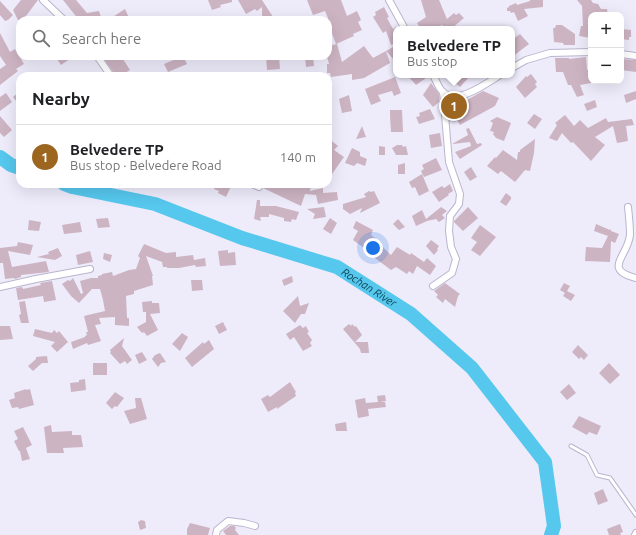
<!DOCTYPE html>
<html lang="en">
<head>
<meta charset="utf-8">
<style>
  :root { --surface:#fff; --page:#f2f2f2; --text:#202124; --muted:#757577; --line:#e0e0e0; --accent:#9c6620 }
  body { margin:0; font-family:Ubuntu,sans-serif; background:var(--page); color:var(--text) }
  .controls { position:absolute; right:12px; top:12px; display:grid; overflow:hidden; border-radius:8px; box-shadow:0 4px 16px #0002 }
  .controls button { width:36px; height:36px; display:grid; place-items:center; padding:0; border:0; border-bottom:1px solid var(--line); background:var(--surface); color:var(--text); font:20px sans-serif }
  .you { position:absolute; left:373px; top:248px; width:14px; height:14px; margin:-10px; border:3px solid #fff; border-radius:50%; background:#1a73e8; box-shadow:0 0 0 6px #1a73e833 }
  .badge { display:grid; place-items:center; width:26px; height:26px; border-radius:50%; background:var(--accent); color:#fff; font-size:13px; font-weight:700 }
  .pin { position:absolute; translate:-50% -50%; border:2px solid #fff; box-shadow:0 1px 4px #0006 }
  .popup { position:absolute; left:393px; top:26px; width:122px; height:52px; box-sizing:border-box; display:grid; place-content:center; border-radius:8px; background:var(--surface); filter:drop-shadow(0 1px 3px #0005); font-size:13px; white-space:nowrap; color:var(--muted) }
  .popup b { font-size:15px; color:var(--text) }
  .popup::after { content:''; position:absolute; left:50%; top:100%; margin-left:-8px; border:8px solid transparent; border-top-color:var(--surface) }
  .list { margin:0; padding:0; list-style:none }
  h2 { display:flex; justify-content:space-between; align-items:center; height:52px; margin:0; padding:0 16px; font-size:17px }
  h2 small { font-size:13px; font-weight:400; color:var(--muted) }
  .list li { display:grid; grid-template-columns:26px 1fr auto; gap:12px; align-items:center; box-sizing:border-box; height:64px; padding:0 16px; border-top:1px solid var(--line) }
  .list b { display:block; font-size:15px; white-space:nowrap }
  .list p { margin:0; font-size:13px; white-space:nowrap; color:var(--muted) }
  .list em { font-size:13px; font-style:normal; color:var(--muted) }
  .icon { flex:none; width:22px; height:22px; fill:none; stroke:currentColor; stroke-width:2; stroke-linecap:round; stroke-linejoin:round }
  .map { position:relative; flex:none; width:636px; height:535px; overflow:hidden }
  .search { position:absolute; background:var(--surface); box-shadow:0 4px 16px #0002; left:16px; top:16px; width:316px; height:44px; display:flex; align-items:center; gap:10px; box-sizing:border-box; padding:0 14px; border-radius:12px; color:var(--muted); font-size:15px }
  .panel { position:absolute; background:var(--surface); box-shadow:0 4px 16px #0002; left:16px; top:72px; width:316px; height:116px; border-radius:12px }
  .map>svg:first-child { display:block }
  .lines { fill:none; stroke-linecap:round; stroke-linejoin:round }
  .river { stroke:#56c7ed; stroke-width:14 }
  .building { fill:#cdb4c3 }
  .service-casing { stroke:#bab5ce; stroke-width:5 }
  .minor-casing { stroke:#bab5ce; stroke-width:8 }
  .service { stroke:#fff; stroke-width:3 }
  .minor { stroke:#fff; stroke-width:6 }
  .labels { text-anchor:middle; stroke-width:3; stroke-linejoin:round; paint-order:stroke }
  .water-label { font-size:11px; font-style:italic; fill:#093d4d; stroke:#fff }
</style>
</head>
<body>
<div class="map">
<svg width="636" height="535" viewBox="0 0 636 535">
  <rect width="100%" height="100%" fill="#eeebfb"/>
  <g class="lines">
    <g class="river">
      <path d="M0,157L11,165L20,168"/>
      <path id="s1" d="M64,184L72,187L155,204L242,238L337,267L411,314L472,368L545,462L554,526L551,535"/>
    </g>
  </g>
  <path class="building" d="M21,0H38L23,20H18L13,10Z
    M63,0H76L87,13L99,11L102,20H79Z
    M208,0H232V2L220,5L221,7L212,10Z
    M238,0H262L275,20H262V7L257,11L255,9L246,14Z
    M307,0H341L347,16L357,11L361,20L358,22L362,30L353,34L354,36L336,44L330,28L328,29V18L325,11L313,15Z
    M421,0H439L447,19L454,13L456,15L459,13L464,18L451,29H445L442,25L435,29H421L417,23L426,17Z
    M530,0H543V7L524,9L528,16L518,21L514,12L511,13L510,11H507V8L509,7V6L516,3L517,5L530,1Z
    M577,0H591L593,3L598,4L601,9H607L608,15H591V38L579,36L581,26H583L582,6Z
    M0,1L13,15L8,20L5,21L0,15Z
    M384,7L389,17L387,18L393,29L396,27V43L391,45L386,31L383,33L373,17L376,15L375,12Z
    M125,9L130,20H108Z
    M556,25H562L575,34V45H564L563,43L554,42L553,28H555Z
    M622,29L631,30V37H629V40L621,39Z
    M0,33L10,52L15,49L24,64L16,69L18,71L0,85V69L6,65L0,56Z
    M520,34L529,44L512,57V40Z
    M337,44L342,62L364,46L373,58L386,51L390,63L364,78L352,80V74L331,77L330,73H327V64H329L327,56H328V46Z
    M393,47L396,52V62L386,51Z
    M55,56H74L61,65Z
    M102,56H121L130,70L120,76H116Z
    M183,56L187,64L168,72L164,64Z
    M266,56H279L280,69L267,70Z
    M305,56H313L314,66L306,67Z
    M586,57L587,70H591V83L580,85L584,95L577,97L571,85H568L563,72H556L555,58H569V59Z
    M621,59L636,60V72L621,70Z
    M531,74L537,82L535,84L537,87L525,98L516,87L526,76L527,77Z
    M407,75H429V76L416,85Z
    M446,75H471L460,87Z
    M395,77L401,93L394,96L392,91L378,95L381,101L371,105L365,89Z
    M431,83L439,94V102L433,107L423,95Z
    M20,91V106L13,97Z
    M483,91L499,98L495,106L460,125L457,120L454,122L450,116L449,110Z
    M636,91V99L626,103L624,95Z
    M6,93L12,102L0,111V97Z
    M349,95L352,111L342,113L339,99Z
    M595,100L597,107L587,111L584,104Z
    M430,109L435,119L419,124L416,117L420,116L419,113Z
    M390,110H402L403,132H391L390,116Z
    M534,114L542,119L535,129L527,123Z
    M565,115L574,126L580,120L588,128L606,118L608,122L632,119L634,125L626,126L628,141L617,143L613,126L595,137L605,145L591,161L573,142L571,143L562,133L557,141L549,138L557,125L555,123Z
    M0,116L12,130L4,137L0,133Z
    M497,117L511,123L504,141L496,138L493,134L494,132L490,131L493,123L490,121Z
    M362,126L366,137L356,139Z
    M469,128L477,144L481,143L482,145L460,159L455,152L471,146L470,142L452,144L468,135L466,129Z
    M440,133L442,146L431,148L429,135Z
    M328,138L338,146L334,150L344,157L332,174L328,171Z
    M535,139L534,153L530,171L525,170L515,182L501,171L498,174L487,166L495,157L496,158L503,150L517,160L518,152H520V150Z
    M397,145H402L403,147L406,146L408,155H396L392,148Z
    M379,146L385,147V155H379Z
    M352,148L360,152V156L367,159L365,166L357,163L354,166L345,163Z
    M436,158L442,170L424,177L421,171L424,169L422,165Z
    M405,163V174H398V165Z
    M471,167L477,177L470,181L464,172Z
    M422,174L429,191L419,196L415,187L412,188L409,182Z
    M217,184H232L226,197L218,193L219,191L214,189Z
    M262,184H311L310,191L323,188V193L337,192L338,200L318,204L316,195L305,194L301,206L263,188Z
    M450,184L453,191L448,194L449,195L439,202L432,192L442,186L444,188Z
    M369,191L371,192L374,191L380,203L360,213L362,208L350,214L343,209V204L366,197L364,194Z
    M506,193L511,197V199L506,206L500,202Z
    M257,200H260V206H276L299,212L296,220L292,219L291,222L284,221V218L269,214V217H260L261,221L254,219Z
    M324,207L326,217L313,219L315,214L307,209Z
    M441,207L447,211L442,215L445,218L439,222L436,219L427,221L416,226L412,216L422,210L426,219Z
    M468,207L478,218L463,231L454,222V221Z
    M108,218L110,227L98,228L96,219Z
    M330,218L337,223L331,234L323,229Z
    M398,219L405,227L399,230L393,224Z
    M29,220L41,222L39,231L28,230Z
    M356,221L373,230L371,235L382,243L380,244L391,255L397,247L410,255L411,253L424,262L427,258L436,266L430,275L417,266L413,274L409,271L407,274L396,267L391,270L375,258L378,253L374,246L367,243L364,248L353,240L358,231L353,228Z
    M80,222L82,232L64,234L62,225Z
    M596,224L610,230L611,229V231L619,234L615,243L611,241L610,262L585,261L586,247L602,248L608,236L594,231Z
    M480,225L496,237L480,256L471,250L477,242L471,238Z
    M431,240L439,246L437,249L438,250L434,255L426,246Z
    M18,242L33,245L30,255L8,251L12,267L46,261L49,272L21,275V277L15,279L14,278L5,279L3,263H0V248L17,246Z
    M144,244L166,253L176,252V257L193,255L194,260L205,258L206,266L196,267L195,265L179,268H167V267H163L162,262L146,256L153,276H152L153,285L134,291V294L126,296L127,318H129V326L115,325V317L99,318L101,324L95,325L101,341L88,345L87,343L73,349L71,342L85,337V336L87,335L86,332H88L84,316L105,311L103,300L100,289H92L79,303L71,296L62,284L68,280L70,281L73,278L81,294L83,293L80,281L91,278H98V276L102,275V274L112,272L113,276L129,270L136,269L140,258L138,256Z
    M58,248L62,256L55,260L37,257L49,254L48,252Z
    M228,250V253L235,252L236,265L220,266L218,251Z
    M90,251L93,262L78,265L76,255Z
    M104,253L112,255L110,262L103,259Z
    M292,276L293,282L284,286L282,280Z
    M191,280H202L203,290L192,291Z
    M52,281L56,300L44,302L43,296L18,300L16,288L22,287L23,289L41,285L40,283Z
    M445,283L460,294L458,296L455,307L445,299L443,303L436,297L438,295L434,291Z
    M564,283L570,286L567,291L575,295L571,301L563,296L565,293L560,290Z
    M298,296L300,306L309,303L305,314H301L295,323L283,311Z
    M25,301L29,323H21L19,315L21,314L19,302Z
    M152,301V303H159L160,313L150,314L158,330L147,336L144,332L142,333L137,327L146,322V312H143L142,302Z
    M223,322L227,330L219,334L215,326Z
    M349,324L351,326L352,324L355,327L356,326L362,335L355,342H368L369,353H361L360,349L343,329Z
    M300,325L303,328L306,326L309,332L307,333L312,340L310,343L312,346L303,351L294,337L290,340L286,334Z
    M0,326H10L13,339L0,340Z
    M35,329L52,333L54,330L57,333L59,331L68,342L57,352L51,346L55,342L33,336Z
    M182,333L188,337L180,351L172,344Z
    M124,338L122,346L132,360L127,364L125,361L120,364L110,353L111,352L110,350Z
    M209,340L214,349L192,367L185,358L203,342L204,344Z
    M578,345L588,355L584,360L581,357L579,359L572,352Z
    M142,352L147,360L139,364L135,355Z
    M160,353L166,362L161,363L158,367L152,359L155,355Z
    M47,356L48,363H42L33,371L28,366L36,359V357Z
    M93,363H107V375H93Z
    M609,363L620,375L610,384L599,373Z
    M85,379L86,390L71,392L70,383L79,382V380Z
    M290,382L296,392L295,393L296,396L277,409V407L268,412L261,399L268,395L270,397Z
    M569,384L576,393L567,400L560,392Z
    M26,389V390L30,389L34,405L19,409L18,407L12,408L9,400L15,398L14,393Z
    M115,392L124,398L117,407L115,406L112,409L106,403Z
    M385,395L386,401L380,402H385L386,407L368,409L369,416L358,418L355,400L365,398L366,403L378,402L377,396Z
    M135,398H141L147,419L130,424L124,411L136,408Z
    M579,416L601,426L597,435L589,432L587,435L572,427Z
    M346,422L347,431H336L335,424Z
    M51,425L52,432L72,431V435H81L83,447L63,448L64,453H47L44,427Z
    M23,427L32,445L26,448L30,459L22,461L20,451H19L14,441L18,439L14,431Z
    M603,489L608,501L598,505L594,493Z
    M141,520L145,521L146,528L140,530L138,522Z
    M190,523L210,528L208,535H187V529Z
    M620,524L623,532L620,533L621,535H609L607,529Z
    M230,526H234L236,528L235,530L239,535H226L223,531Z"/>
  <g class="lines">
    <g class="service-casing">
      <path id="service" d="M571,446L587,455L597,475L610,478L636,515"/>
    </g>
    <g class="minor-casing">
      <path id="minor" d="M43,0L64,20
        M389,0L405,29
        M621,54L636,56
        M97,56L111,76
        M512,68L526,60L550,53L591,52
        M433,75C436,80 438,87 442,91C455,107 487,83 500,75
        M252,184L259,187
        M628,207C629,216 630,226 630,235C628,256 602,270 636,278
        M433,286L452,273L456,259L451,247L449,231L450,216L459,204L460,194L449,162L443,92
        M0,287L36,279L90,269
        M216,535L217,530L228,521L244,523L255,526
        M635,535L636,533"/>
    </g>
    <use href="#service" class="service"/>
    <use href="#minor" class="minor"/>
  </g>
  <g class="labels">
    <g class="water-label">
      <text dy="4" stroke="none"><textPath href="#s1" startOffset="324">Rochan River</textPath></text>
    </g>
  </g>
</svg>
<div class="controls">
<button>+</button>
<button>−</button>
</div>
<div class="you"></div>
<div class="pin badge" style="left:454px;top:106px">1</div>
<div class="popup"><b>Belvedere TP</b>Bus stop</div>
<div class="search"><svg class="icon" aria-label="search" viewBox="0 0 24 24"><circle cx="10" cy="10" r="6"/><path d="M15 15l6 6"/></svg>Search here</div>
<section class="panel">
<h2>Nearby<small></small></h2>
<ul class="list">
<li><span class="badge">1</span><div><b>Belvedere TP</b><p>Bus stop · Belvedere Road</p></div><em>140 m</em></li>
</ul>
</section>
</div>
</body>
</html>
